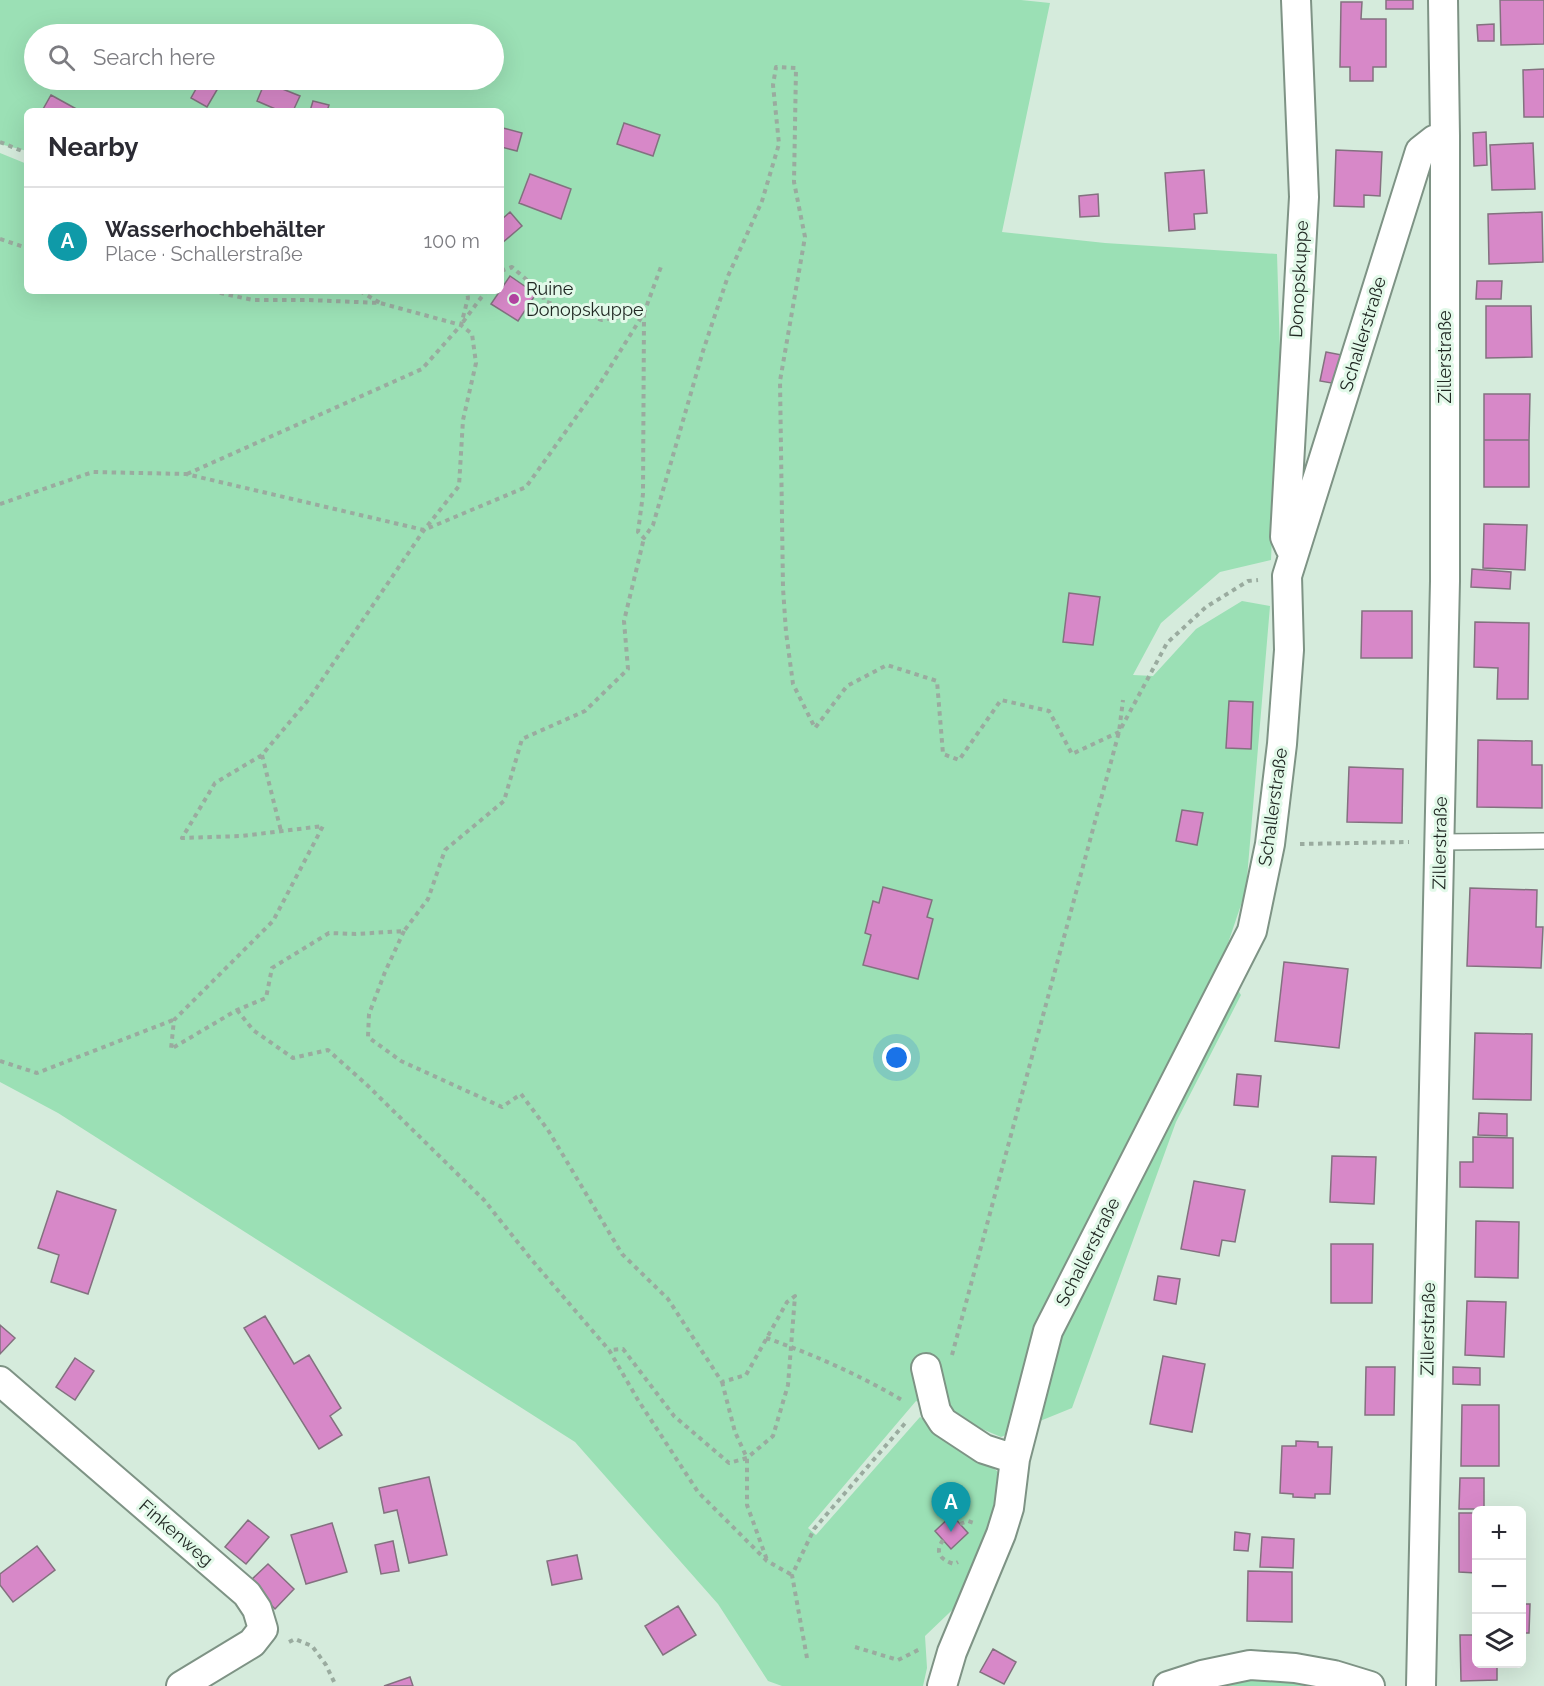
<!DOCTYPE html>
<html lang="en">
<head>
<meta charset="utf-8">
<style>
  :root { --surface:#fff; --page:#f7f7f7; --text:#2b2b33; --muted:#7c7c81; --line:#e1e1e2; --accent:#111827 }
  body { margin:0; font-family:Raleway,sans-serif; background:var(--page); color:var(--text) }
  .controls { position:absolute; right:18px; bottom:18px; display:grid; overflow:hidden; border-radius:9px; box-shadow:0 6px 24px #0002 }
  .controls button { width:54px; height:54px; display:grid; place-items:center; padding:0; border:0; border-bottom:2px solid var(--line); background:var(--surface); color:var(--text); font:30px sans-serif }
  .you { position:absolute; left:897px; top:1058px; width:21px; height:21px; margin:-15px; border:4px solid #fff; border-radius:50%; background:#1a73e8; box-shadow:0 0 0 9px #1a73e833 }
  .badge { display:grid; place-items:center; width:39px; height:39px; border-radius:50%; background:var(--accent); color:#fff; font-size:20px; font-weight:700 }
  .pin { position:absolute; translate:-50% -50px; filter:drop-shadow(0 2px 3px #0008) }
  .pin::after { content:''; position:absolute; top:32px; width:21px; height:18px; background:inherit; clip-path:polygon(0 0,100% 0,50% 100%) }
  .list { margin:0; padding:0; list-style:none }
  h2 { display:flex; justify-content:space-between; align-items:center; height:78px; margin:0; padding:0 24px; font-size:26px }
  h2 small { font-size:20px; font-weight:400; color:var(--muted) }
  .list li { display:grid; grid-template-columns:39px 1fr auto; gap:18px; align-items:center; box-sizing:border-box; height:108px; padding:0 24px; border-top:2px solid var(--line) }
  .list b { display:block; font-size:22px; white-space:nowrap }
  .list p { margin:0; font-size:20px; white-space:nowrap; color:var(--muted) }
  .list em { font-size:20px; font-style:normal; color:var(--muted) }
  .icon { flex:none; width:33px; height:33px; fill:none; stroke:currentColor; stroke-width:2; stroke-linecap:round; stroke-linejoin:round }
  .map { position:relative; flex:none; width:1544px; height:1686px; overflow:hidden }
  .search { position:absolute; background:var(--surface); box-shadow:0 6px 24px #0002; left:24px; top:24px; width:480px; height:66px; display:flex; align-items:center; gap:15px; box-sizing:border-box; padding:0 21px; border-radius:33px; color:var(--muted); font-size:22px }
  .panel { position:absolute; background:var(--surface); box-shadow:0 6px 24px #0002; left:24px; top:108px; width:480px; height:186px; border-radius:9px }
  .map>svg:first-child { display:block }
  .green { fill:#9be0b5; fill-rule:evenodd }
  .building { fill:#d788c8; stroke:#83717f; stroke-width:1.5 }
  .lines { fill:none; stroke-linecap:round; stroke-linejoin:round }
  .lane-casing { stroke:#7e9385; stroke-width:18 }
  .street-casing { stroke:#7e9385; stroke-width:32 }
  .path { stroke:#9aab9f; stroke-width:4; stroke-dasharray:4.5 4.5; stroke-linecap:butt }
  .lane { stroke:#fff; stroke-width:15 }
  .street { stroke:#fff; stroke-width:28 }
  .poi-dot { fill:#b344a2; stroke:#e2f9e9; stroke-width:2 }
  .labels { text-anchor:middle; stroke-width:6; stroke-linejoin:round; paint-order:stroke }
  .street-label { font-size:18px; fill:#202823; stroke:#e2f9e9 }
  .poi-label { font-size:18px; fill:#202823; stroke:#e2f9e9; text-anchor:start }
</style>
</head>
<body>
<div class="map">
<svg width="1544" height="1686" viewBox="0 0 1544 1686">
  <rect width="100%" height="100%" fill="#d5ebdc"/>
  <path class="green" d="M0,0H1021L1050,3L1002,232L1105,243L1277,254L1280,352L1271,560L1220,572L1161,623L1133,675L1153,676L1196,629L1242,601L1270,606L1246,890L1221,964L1241,995L1176,1122L1072,1408L1001,1437L916,1401L808,1528L816,1535L920,1417L997,1471L1004,1482L970,1593L925,1636L927,1668L923,1686H782L768,1681L718,1604L575,1442L58,1113L0,1082V153L27,164V291H501V111H27V151L0,144ZM34,34H494V80H34Z
    M1257,1675L1334,1686H1207Z"/>
  <path class="building" d="M1386,0H1413V9H1386Z
    M1500,0H1544V44L1501,45Z
    M1341,2H1362L1361,19H1386V67H1373V81H1350V67H1340Z
    M1494,24V41H1478L1477,25Z
    M1544,69V117H1524L1523,70Z
    M201,80H216L221,83L207,107L191,98Z
    M265,82L300,96L293,111H280L257,101Z
    M51,95L80,111H42Z
    M313,101L329,105L327,111H310Z
    M624,123L660,135L653,156L617,144Z
    M503,128L522,133L517,151L501,147Z
    M1486,132L1487,165L1474,166L1473,133Z
    M1533,143L1535,189L1492,190L1490,145Z
    M1336,150L1382,152L1380,196L1364,195V207L1334,206Z
    M1204,170L1207,213L1194,214L1195,229L1169,231L1165,173Z
    M530,174L571,189L561,219L519,203Z
    M1098,194L1099,216L1080,217L1079,196Z
    M510,212L522,226L502,243L501,242V220Z
    M1542,212L1543,262L1489,264L1488,214Z
    M510,276L536,294L518,321L491,304Z
    M1477,281H1502L1501,299H1476Z
    M1486,306H1531L1532,357L1486,358Z
    M1326,352L1342,355L1337,384L1320,381Z
    M1484,394H1530L1529,440H1484Z
    M1484,440H1529V487H1484Z
    M1484,524L1527,525L1525,570L1483,568Z
    M1472,569L1511,572L1510,589L1471,587Z
    M1069,593L1100,597L1093,645L1063,642Z
    M1362,611H1412V658H1361Z
    M1475,622L1529,623L1528,699H1497L1498,668L1474,667Z
    M1229,701L1253,702L1251,749L1226,748Z
    M1478,740L1532,741V765H1542V808L1477,807Z
    M1349,767L1403,769L1402,823L1347,822Z
    M1182,810L1203,813L1197,845L1176,841Z
    M883,887L932,900L927,917L933,919L918,979L863,965L871,935L865,933L873,901L879,903Z
    M1470,888L1537,890L1536,927H1543L1541,968L1467,966Z
    M1284,962L1348,969L1339,1048L1275,1041Z
    M1475,1033L1532,1034L1531,1100L1473,1099Z
    M1237,1074L1261,1076L1258,1107L1234,1105Z
    M1479,1113L1507,1114V1136L1478,1135Z
    M1473,1137L1513,1138V1188L1460,1187V1162H1473Z
    M1332,1156L1376,1157L1374,1204L1330,1202Z
    M1194,1181L1245,1190L1235,1242L1222,1240L1219,1256L1181,1249Z
    M57,1191L116,1210L88,1294L51,1282L59,1255L38,1248Z
    M1476,1221L1519,1222L1518,1278L1475,1277Z
    M1331,1244H1373L1372,1303H1331Z
    M1158,1276L1180,1279L1176,1304L1154,1300Z
    M1467,1301L1506,1302L1504,1357L1465,1355Z
    M265,1316L294,1364L309,1355L341,1408L330,1416L342,1435L319,1449L244,1328Z
    M0,1325L15,1338L0,1354Z
    M1163,1356L1205,1364L1192,1432L1150,1424Z
    M75,1358L94,1371L75,1400L56,1387Z
    M1366,1367H1395L1394,1415H1365Z
    M1453,1367L1480,1368V1385L1453,1384Z
    M1462,1405H1499V1466H1461Z
    M1296,1441L1318,1442V1447H1332L1330,1494H1315V1498L1293,1497V1494L1280,1493L1282,1446H1296Z
    M429,1477L447,1555L409,1563L397,1510L384,1513L379,1488Z
    M1460,1478H1484V1509H1459Z
    M1459,1513H1476V1573L1459,1572Z
    M952,1515L968,1533L951,1549L935,1531Z
    M248,1520L269,1537L246,1564L225,1547Z
    M332,1523L347,1572L306,1584L291,1535Z
    M1235,1532L1250,1534L1248,1551L1234,1550Z
    M1262,1537L1294,1539L1293,1568L1260,1567Z
    M393,1541L399,1571L381,1574L375,1545Z
    M37,1546L55,1570L13,1602L0,1585V1574Z
    M577,1555L582,1579L552,1585L547,1561Z
    M268,1564L294,1589L275,1609L249,1582Z
    M1248,1571L1292,1572V1622L1247,1621Z
    M1522,1604H1530L1529,1633H1522Z
    M678,1606L696,1635L663,1655L645,1626Z
    M1460,1635H1476V1664H1497V1680L1461,1681Z
    M993,1649L1016,1662L1004,1684L980,1672Z
    M410,1677L413,1686H384Z"/>
  <g class="lines">
    <g class="lane-casing">
      <path id="lane" d="M1440,842L1544,841"/>
    </g>
    <g class="street-casing">
      <path id="street" d="M1290,548L1285,537L1304,197L1296,0
        M926,1368L936,1411L943,1422L984,1449L1015,1459
        M0,1381L247,1594L257,1609L263,1629L252,1643L181,1686
        M942,1686L952,1652L1001,1534L1009,1508L1015,1459L1048,1331L1252,931L1270,844L1282,744L1289,650L1287,576L1420,151L1434,140L1445,136
        M1168,1686L1202,1675L1250,1665L1295,1668L1334,1675L1370,1686
        M1421,1686L1445,581V136L1443,0"/>
    </g>
    <path class="path" d="M0,142L27,153
      M0,239L27,248
      M501,271L512,267L543,294L544,301L602,320L643,313
      M211,291L253,300H308L380,303L461,325L472,334L476,363L463,420L459,486L424,530L309,699L262,755L215,783L182,838L242,836L323,826L273,921L174,1020L171,1049L237,1010L266,998L272,968L329,933L356,934L404,931L428,899L445,850L504,801L522,739L585,711L628,669L624,621L644,538
      M360,291L380,303
      M644,313L643,494L638,532L644,538L653,525L703,351L728,276L762,201L779,144L773,85L776,67L796,68L794,182L805,237L780,381L783,588L786,632L793,684L815,728L847,686L887,665L937,681L943,754L959,760L1001,700L1049,711L1072,754L1119,732L1167,643L1206,607L1248,581L1258,580
      M463,322L486,291
      M187,474L422,369L461,325L468,298L467,291
      M0,504L93,472L186,474L424,530L526,487L599,385L644,313L662,264
      M262,755L281,831
      M1300,844L1409,842
      M404,931L385,972L369,1014L368,1037L401,1061L502,1107L521,1094L548,1130L622,1254L668,1299L722,1382L746,1375L787,1302L795,1296L788,1385L773,1436L747,1458L729,1463L674,1416L623,1349L609,1350
      M237,1010L253,1030L293,1058L328,1050L366,1084L484,1200L531,1259L609,1350L638,1400L698,1492L767,1561L792,1575
      M0,1061L37,1073L173,1020
      M766,1338C813,1354 859,1375 902,1400
      M952,1355L1119,732L1123,700
      M722,1382L735,1432L747,1458V1505L767,1560
      M960,1524L968,1521L974,1523
      M943,1540C934,1553 941,1560 954,1564L958,1562
      M289,1642L295,1639L312,1646L326,1665L336,1686
      M855,1647L898,1660L922,1648
      M807,1658L792,1575L814,1529L907,1421"/>
    <use href="#lane" class="lane"/>
    <use href="#street" class="street"/>
  </g>
  <circle class="poi-dot" cx="514" cy="299" r="6"/>
  <g class="labels">
    <g class="street-label">
      <text transform="translate(1299 279) rotate(-87)" y="6">Donopskuppe</text>
      <text transform="translate(1363 334) rotate(-73)" y="6">Schallerstraße</text>
      <text transform="translate(1445 357) rotate(-90)" y="6">Zillerstraße</text>
      <text transform="translate(1273 807) rotate(-82)" y="6">Schallerstraße</text>
      <text transform="translate(1440 843) rotate(-89)" y="6">Zillerstraße</text>
      <text transform="translate(1088 1252) rotate(-63)" y="6">Schallerstraße</text>
      <text transform="translate(1428 1329) rotate(-89)" y="6">Zillerstraße</text>
      <text transform="translate(176 1533) rotate(41)" y="6">Finkenweg</text>
    </g>
    <g class="poi-label">
      <text x="526" y="295">Ruine<tspan x="526" dy="21">Donopskuppe</tspan></text>
    </g>
  </g>
</svg>
<div class="controls">
<button>+</button>
<button>−</button>
<button><svg class="icon" aria-label="layers" viewBox="0 0 24 24"><path d="M12 4l9 5-9 5-9-5zM3 14l9 5 9-5"/></svg></button>
</div>
<div class="you"></div>
<div class="pin badge" style="left:951px;top:1532px;background:#0f9aa8">A</div>
<div class="search"><svg class="icon" aria-label="search" viewBox="0 0 24 24"><circle cx="10" cy="10" r="6"/><path d="M15 15l6 6"/></svg>Search here</div>
<section class="panel">
<h2>Nearby<small></small></h2>
<ul class="list">
<li><span class="badge" style="background:#0f9aa8">A</span><div><b>Wasserhochbehälter</b><p>Place · Schallerstraße</p></div><em>100 m</em></li>
</ul>
</section>
</div>
</body>
</html>
